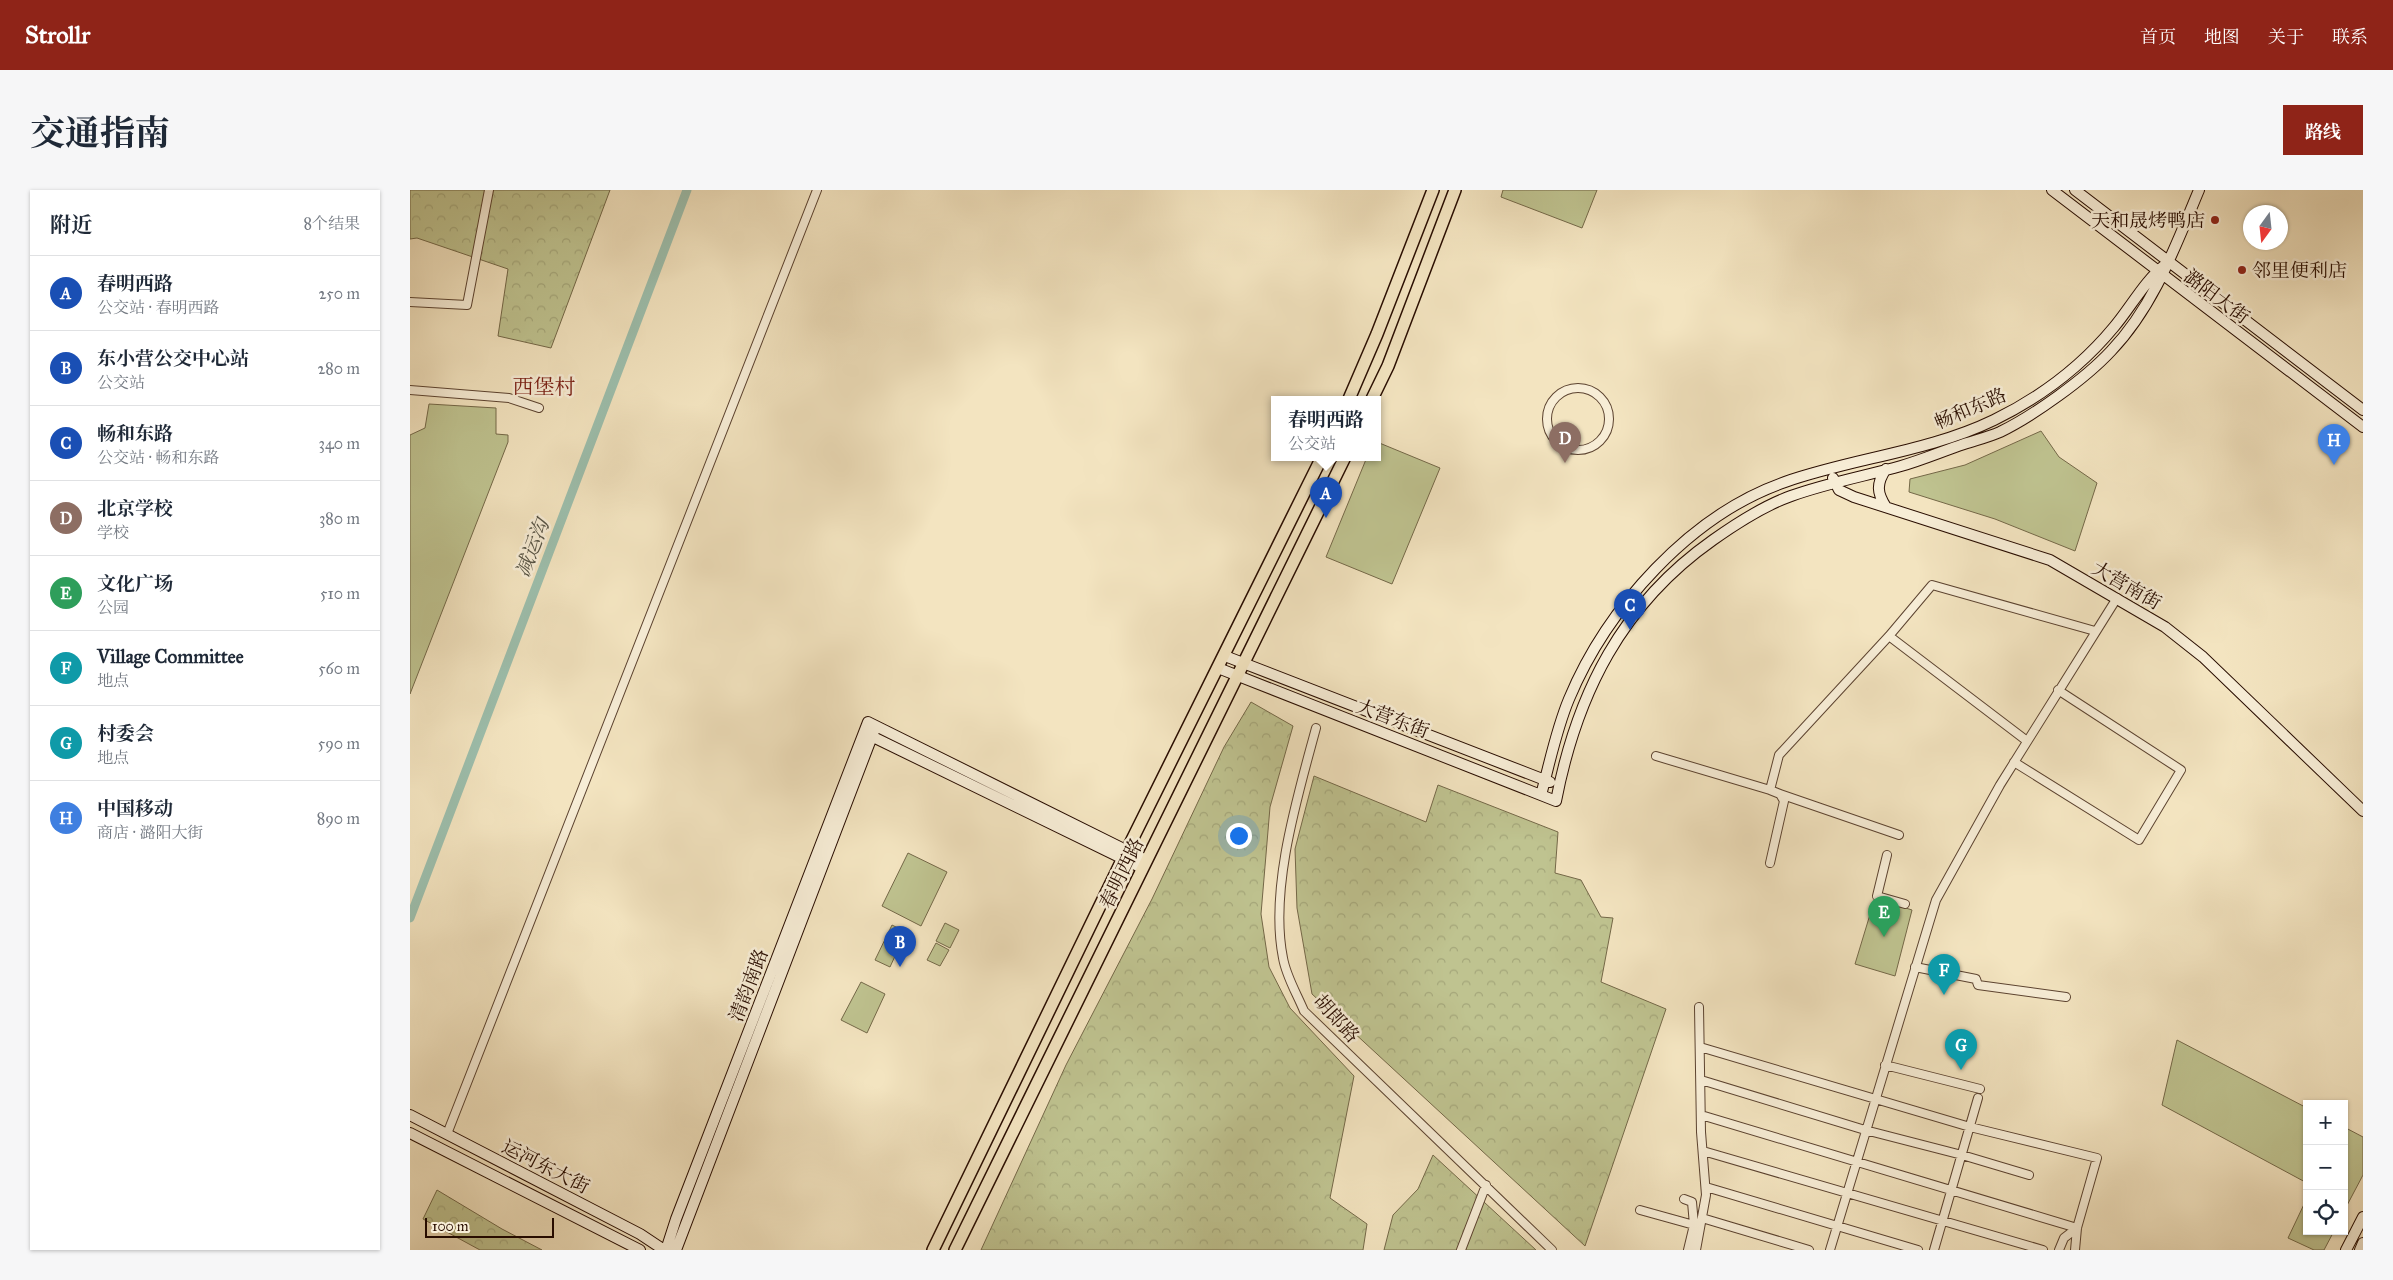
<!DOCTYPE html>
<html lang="zh">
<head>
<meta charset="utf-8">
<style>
  :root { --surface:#fff; --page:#f6f6f7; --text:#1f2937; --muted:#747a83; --line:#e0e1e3; --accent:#8f2418 }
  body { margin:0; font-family:"IM FELL Great Primer","Noto Serif SC",serif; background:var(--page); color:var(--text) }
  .controls { position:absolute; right:15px; bottom:15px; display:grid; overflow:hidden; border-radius:0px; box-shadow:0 1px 4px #0004 }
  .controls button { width:45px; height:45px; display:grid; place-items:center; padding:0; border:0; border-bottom:1px solid var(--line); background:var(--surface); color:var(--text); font:25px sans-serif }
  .compass { position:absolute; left:1833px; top:15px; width:45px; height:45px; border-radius:50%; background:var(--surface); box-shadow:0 1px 4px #0004; rotate:195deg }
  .scale { position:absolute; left:15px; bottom:12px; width:129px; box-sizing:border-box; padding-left:5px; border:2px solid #290d00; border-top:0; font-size:14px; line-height:18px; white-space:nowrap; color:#290d00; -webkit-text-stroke:4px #f7edd6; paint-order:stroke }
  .you { position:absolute; left:828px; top:645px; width:18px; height:18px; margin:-12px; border:4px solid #fff; border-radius:50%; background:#1a73e8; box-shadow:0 0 0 8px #1a73e833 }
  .badge { display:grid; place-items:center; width:32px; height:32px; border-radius:50%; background:var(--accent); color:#fff; font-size:16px; font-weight:700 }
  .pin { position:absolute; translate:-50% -41px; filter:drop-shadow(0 1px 2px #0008) }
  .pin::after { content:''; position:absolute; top:26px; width:18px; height:15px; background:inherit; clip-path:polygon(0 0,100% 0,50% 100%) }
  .popup { position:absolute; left:861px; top:206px; width:110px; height:65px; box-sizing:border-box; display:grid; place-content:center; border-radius:0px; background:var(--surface); filter:drop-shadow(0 1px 4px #0005); font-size:16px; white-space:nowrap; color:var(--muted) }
  .popup b { font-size:19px; color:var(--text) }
  .popup::after { content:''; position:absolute; left:50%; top:100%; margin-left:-10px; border:10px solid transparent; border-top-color:var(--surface) }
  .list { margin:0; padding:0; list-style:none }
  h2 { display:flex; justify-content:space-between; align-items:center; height:65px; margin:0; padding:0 20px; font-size:21px }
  h2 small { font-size:16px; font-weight:400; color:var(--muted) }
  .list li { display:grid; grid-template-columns:32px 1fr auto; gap:15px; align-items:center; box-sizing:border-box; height:75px; padding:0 20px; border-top:1px solid var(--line) }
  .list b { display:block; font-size:19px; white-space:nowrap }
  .list p { margin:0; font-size:16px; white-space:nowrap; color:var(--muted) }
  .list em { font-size:16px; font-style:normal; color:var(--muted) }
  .icon { flex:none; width:28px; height:28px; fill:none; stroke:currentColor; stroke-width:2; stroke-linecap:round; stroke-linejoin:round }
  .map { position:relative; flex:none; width:1953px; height:1060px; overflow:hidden; border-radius:0px }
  header { display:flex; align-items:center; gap:30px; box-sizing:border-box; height:70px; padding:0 25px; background:var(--accent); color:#fff }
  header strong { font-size:24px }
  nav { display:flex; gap:28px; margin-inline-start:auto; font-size:18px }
  .intro { display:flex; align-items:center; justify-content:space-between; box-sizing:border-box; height:120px; padding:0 30px }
  h1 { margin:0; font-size:35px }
  .button { padding:12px 22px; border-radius:0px; background:var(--accent); color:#fff; font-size:18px; font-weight:700 }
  main { display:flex; gap:30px; padding:0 30px }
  aside { flex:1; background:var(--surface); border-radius:0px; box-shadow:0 1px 4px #0004 }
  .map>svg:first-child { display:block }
  .green { fill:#bfc390; stroke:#746848 }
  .forest { fill:url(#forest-crowns); stroke:#746848 }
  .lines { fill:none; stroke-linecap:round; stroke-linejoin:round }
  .canal { stroke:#9dbfad; stroke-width:9 }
  .street-casing { stroke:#5c4330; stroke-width:10 }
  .secondary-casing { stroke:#290d00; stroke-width:12 }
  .primary-casing { stroke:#290d00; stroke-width:14 }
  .street { stroke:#f7edd6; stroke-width:8 }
  .secondary { stroke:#f7edd6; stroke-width:10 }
  .primary { stroke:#f3e4c0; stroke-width:11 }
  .poi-dot { fill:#8f2418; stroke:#f7edd6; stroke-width:2 }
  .labels { text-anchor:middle; stroke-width:5; stroke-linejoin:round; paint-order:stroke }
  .poi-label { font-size:19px; fill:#290d00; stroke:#f7edd6; text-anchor:end }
  .street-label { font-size:19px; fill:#290d00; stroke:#f7edd6 }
  .water-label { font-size:20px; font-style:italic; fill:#575445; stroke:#f7edd6 }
  .quarter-label { font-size:21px; fill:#7a1f14; stroke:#f7edd6 }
</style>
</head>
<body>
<header>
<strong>Strollr</strong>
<nav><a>首页</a><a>地图</a><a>关于</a><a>联系</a></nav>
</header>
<div class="intro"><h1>交通指南</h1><a class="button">路线</a></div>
<main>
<aside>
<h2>附近<small>8个结果</small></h2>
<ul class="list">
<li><span class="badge" style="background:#1a4fb4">A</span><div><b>春明西路</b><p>公交站 · 春明西路</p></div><em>250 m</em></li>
<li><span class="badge" style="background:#1a4fb4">B</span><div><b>东小营公交中心站</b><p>公交站</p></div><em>280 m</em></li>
<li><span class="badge" style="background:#1a4fb4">C</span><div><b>畅和东路</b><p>公交站 · 畅和东路</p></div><em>340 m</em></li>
<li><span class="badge" style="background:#8d6e63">D</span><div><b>北京学校</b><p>学校</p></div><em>380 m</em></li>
<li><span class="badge" style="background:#2e9e5b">E</span><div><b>文化广场</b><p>公园</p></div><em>510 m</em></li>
<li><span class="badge" style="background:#0f9aa8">F</span><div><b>Village Committee</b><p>地点</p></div><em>560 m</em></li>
<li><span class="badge" style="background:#0f9aa8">G</span><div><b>村委会</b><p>地点</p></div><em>590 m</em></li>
<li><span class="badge" style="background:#3f7fe0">H</span><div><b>中国移动</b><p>商店 · 潞阳大街</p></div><em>890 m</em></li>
</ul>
</aside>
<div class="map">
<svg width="1953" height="1060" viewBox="0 0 1953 1060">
  <defs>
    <pattern id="forest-crowns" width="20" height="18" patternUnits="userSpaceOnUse" patternTransform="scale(1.25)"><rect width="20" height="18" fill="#bfc390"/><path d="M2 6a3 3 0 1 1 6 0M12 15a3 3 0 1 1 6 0" fill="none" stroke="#a4a67a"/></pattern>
  </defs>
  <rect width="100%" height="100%" fill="#f3e4c0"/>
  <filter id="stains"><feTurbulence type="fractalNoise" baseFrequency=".004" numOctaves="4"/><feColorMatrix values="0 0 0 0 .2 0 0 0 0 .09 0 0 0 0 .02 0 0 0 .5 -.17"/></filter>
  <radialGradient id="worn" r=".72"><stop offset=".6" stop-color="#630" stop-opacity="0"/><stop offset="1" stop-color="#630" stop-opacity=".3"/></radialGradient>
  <path class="green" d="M1093,0H1187L1172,38L1091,7Z
    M19,214L86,218V244L98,245V252L0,504V245L15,238Z
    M1631,241L1649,267L1687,293L1665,361L1585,329L1499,302L1500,289L1555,275Z
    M967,252L1030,278L982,394L916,367L957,267H967Z
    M498,663L537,682L511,736L472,716Z
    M1465,708L1502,720L1485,786L1445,774Z
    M535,733L549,740L540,758L526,751Z
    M482,735L496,742L480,777L465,770Z
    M526,753L539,760L530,776L517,770Z
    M451,792L475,804L457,843L431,830Z
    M1767,850L1897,918V993L1752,915Z
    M1934,937L1953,947V985L1934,1021Z
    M1897,1008V1041H1924L1914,1060H1904L1878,1048Z"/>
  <path class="forest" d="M0,0H200L141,158L88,146L98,79L7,48L0,49Z
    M841,512L883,536L860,617L851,724L859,777L880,818L944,886L920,1008L957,1034L953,1060H571L656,875L742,709L814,557Z
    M904,586L1016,632L1028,595L1148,642L1145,683L1171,690L1191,727L1203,728L1191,792L1256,819L1175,1056L902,804L887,718L885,659Z
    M1023,965L1126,1060H974L983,1025L1008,999Z
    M27,1000L92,1039L132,1060H70L13,1029Z"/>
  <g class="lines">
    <path class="canal" d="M0,728L277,0"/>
    <g class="street-casing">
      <path id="street" d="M0,112L57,115L79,0
        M1137 229a31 31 0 1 1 62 0a31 31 0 1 1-62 0Z
        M0,200L99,208L129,218
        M1479,446L1617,551
        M906,538C888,605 859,699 873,768C876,786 887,804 894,821L1142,1060
        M1246,566L1360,600
        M1604,572L1729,650L1771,580L1648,500
        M1370,604L1489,645
        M1477,665L1467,706L1495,714
        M1360,673L1374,611L1370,604L1360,600L1369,565L1479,446L1522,395L1685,441
        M1505,777L1566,789L1568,795L1656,807
        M1290,857L1560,937L1687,968L1667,1038L1665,1060
        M1475,875L1570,899
        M1291,890L1455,940L1552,965L1619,985
        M1291,925L1667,1038
        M37,944L407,0
        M1293,961L1633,1060
        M1296,997L1508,1060
        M1274,1009L1282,1012L1284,1035L1278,1060
        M1230,1020L1284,1035
        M1292,1028L1399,1060
        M1051,1060L1076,995
        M1286,1060L1296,1005L1291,942L1289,817
        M1420,1060L1526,710L1590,595L1707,408
        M1524,1060L1568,908
        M1649,1060L1654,1048L1667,1038"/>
    </g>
    <g class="secondary-casing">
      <path id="secondary" d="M1642,0L1953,237
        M1665,0L1953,220
        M1476,279C1466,294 1467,303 1476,317
        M1423,288L1429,300L1444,307L1640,370L1755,437L1793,467L1953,621
        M815,466L1140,592
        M808,478L1146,611C1167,503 1212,414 1303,350C1327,333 1353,316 1381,306C1417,293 1455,286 1491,276C1512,270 1533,261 1554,254C1566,250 1579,247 1590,242C1623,226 1675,189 1701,161C1744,116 1765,57 1789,0
        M457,544L732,678
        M1131,605C1140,572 1146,540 1159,509C1197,418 1280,325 1375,292C1443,268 1518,262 1584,230C1629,208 1671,177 1704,137C1721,117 1735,90 1756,74
        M0,925L230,1044L254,1060
        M0,943L230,1060
        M256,1060L266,1029L458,532L736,670
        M266,1060L466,536
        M1936,1060L1953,1027
        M1950,1060L1953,1053"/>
    </g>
    <g class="primary-casing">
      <path id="primary" d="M939,209L967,144L1023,0
        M962,209L978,176L1045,0
        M523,1060L717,660L912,267
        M545,1060L935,267"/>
    </g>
    <use href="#street" class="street"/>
    <use href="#secondary" class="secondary"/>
    <use href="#primary" class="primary"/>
  </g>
  <g class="poi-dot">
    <circle cx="1805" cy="30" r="5"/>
    <circle cx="1832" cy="80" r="5"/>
  </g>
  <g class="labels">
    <g class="poi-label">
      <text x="1795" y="37">天和晟烤鸭店</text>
      <text x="1842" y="87" text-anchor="start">邻里便利店</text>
    </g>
    <g class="street-label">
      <text transform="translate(1807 106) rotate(37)" y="7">潞阳大街</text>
      <text transform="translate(1560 218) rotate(-23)" y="7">畅和东路</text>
      <text transform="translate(1717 395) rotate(30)" y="7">大营南街</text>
      <text transform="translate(983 528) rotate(21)" y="7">大营东街</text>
      <text transform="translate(711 683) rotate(-64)" y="7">春明西路</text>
      <text transform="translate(338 795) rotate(-69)" y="7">清韵南路</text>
      <text transform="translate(927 828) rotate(48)" y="7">胡郎路</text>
      <text transform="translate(136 976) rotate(27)" y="7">运河东大街</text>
    </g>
    <g class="water-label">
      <text transform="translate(122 358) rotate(-69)" y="7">减运沟</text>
    </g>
    <g class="quarter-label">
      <text x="134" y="204">西堡村</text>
    </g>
  </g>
  <rect width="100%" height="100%" filter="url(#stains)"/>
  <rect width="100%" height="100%" fill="url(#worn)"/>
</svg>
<div class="controls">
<button>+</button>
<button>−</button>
<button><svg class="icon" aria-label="locate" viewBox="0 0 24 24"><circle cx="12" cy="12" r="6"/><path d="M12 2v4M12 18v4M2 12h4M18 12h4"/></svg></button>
</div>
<svg class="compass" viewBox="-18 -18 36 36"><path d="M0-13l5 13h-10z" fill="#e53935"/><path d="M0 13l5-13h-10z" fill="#747a83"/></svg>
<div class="scale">100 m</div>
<div class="you"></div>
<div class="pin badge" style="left:916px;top:328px;background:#1a4fb4">A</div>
<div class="popup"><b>春明西路</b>公交站</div>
<div class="pin badge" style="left:490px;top:777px;background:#1a4fb4">B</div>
<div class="pin badge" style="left:1220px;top:440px;background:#1a4fb4">C</div>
<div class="pin badge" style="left:1155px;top:273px;background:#8d6e63">D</div>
<div class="pin badge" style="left:1474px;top:747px;background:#2e9e5b">E</div>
<div class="pin badge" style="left:1534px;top:805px;background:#0f9aa8">F</div>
<div class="pin badge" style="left:1551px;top:880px;background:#0f9aa8">G</div>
<div class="pin badge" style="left:1924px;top:275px;background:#3f7fe0">H</div>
</div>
</main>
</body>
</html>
